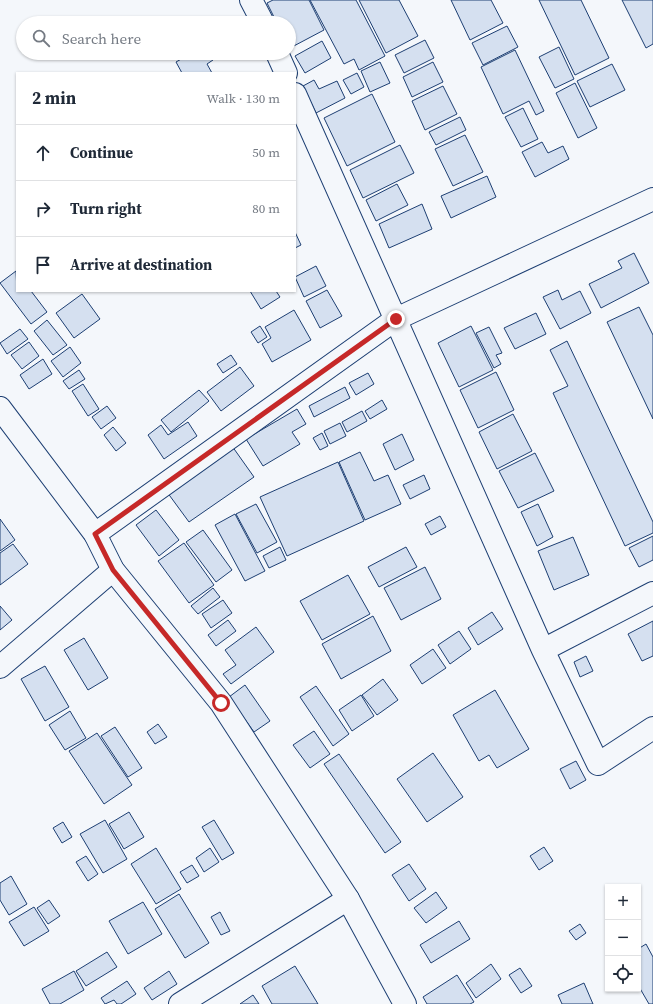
<!DOCTYPE html>
<html lang="en">
<head>
<meta charset="utf-8">
<style>
  :root { --surface:#fff; --page:#f2f2f3; --text:#1f2937; --muted:#747a83; --line:#e0e1e3 }
  body { margin:0; font-family:"Source Serif 4",serif; background:var(--page); color:var(--text) }
  .controls { position:absolute; right:12px; bottom:12px; display:grid; overflow:hidden; border-radius:0px; box-shadow:0 1px 3px #0004 }
  .controls button { width:36px; height:36px; display:grid; place-items:center; padding:0; border:0; border-bottom:1px solid var(--line); background:var(--surface); color:var(--text); font:20px sans-serif }
  .stop { position:absolute; width:12px; height:12px; margin:-9px; border:3px solid #c62828; border-radius:50%; background:#fff }
  .stop.end { background:#c62828; border-color:#fff; box-shadow:0 1px 4px #0008 }
  .list { margin:0; padding:0; list-style:none }
  h2 { display:flex; justify-content:space-between; align-items:center; height:52px; margin:0; padding:0 16px; font-size:17px }
  h2 small { font-size:13px; font-weight:400; color:var(--muted) }
  .list li { display:grid; grid-template-columns:26px 1fr auto; gap:12px; align-items:center; box-sizing:border-box; height:56px; padding:0 16px; border-top:1px solid var(--line) }
  .list b { display:block; font-size:15px; white-space:nowrap }
  .list em { font-size:13px; font-style:normal; color:var(--muted) }
  .icon { flex:none; width:22px; height:22px; fill:none; stroke:currentColor; stroke-width:2; stroke-linecap:round; stroke-linejoin:round }
  .map { position:relative; flex:none; width:653px; height:1004px; overflow:hidden }
  .search { position:absolute; background:var(--surface); box-shadow:0 1px 3px #0004; left:16px; top:16px; width:280px; height:44px; display:flex; align-items:center; gap:10px; box-sizing:border-box; padding:0 14px; border-radius:22px; color:var(--muted); font-size:15px }
  .panel { position:absolute; background:var(--surface); box-shadow:0 1px 3px #0004; left:16px; top:72px; width:280px; height:220px; border-radius:0px }
  .map>svg:first-child { display:block }
  .building { fill:#d5e0f0; stroke:#1d3f73 }
  .lines { fill:none; stroke-linecap:round; stroke-linejoin:round }
  .minor-casing { stroke:#1d3f73; stroke-width:24 }
  .tertiary-casing { stroke:#1d3f73; stroke-width:24 }
  .minor { stroke:#f4f7fb; stroke-width:22 }
  .tertiary { stroke:#f4f7fb; stroke-width:22 }
  .route { stroke:#c62828; stroke-width:5 }
</style>
</head>
<body>
<div class="map">
<svg width="653" height="1004" viewBox="0 0 653 1004">
  <rect width="100%" height="100%" fill="#f4f7fb"/>
  <path class="building" d="M273,0H309L324,30L290,48L289,23H277L267,3Z
    M310,0H356L385,56L359,70L354,59L344,64Z
    M359,0H399L418,36L386,53Z
    M451,0H491L503,23L470,40Z
    M539,0H581L609,58L575,75Z
    M622,0H653V44L646,48Z
    M507,26L518,47L483,65L472,43Z
    M425,40L434,58L404,73L395,55Z
    M322,41L331,58L305,73L295,56Z
    M559,47L574,79L555,88L539,57Z
    M515,50L544,111L536,115L529,101L503,114L481,67Z
    M192,53H209L213,60L207,64L212,73H182L176,62Z
    M380,62L390,83L370,92L361,71Z
    M433,62L443,82L412,97L403,77Z
    M612,64L625,90L590,107L577,81Z
    M357,73L364,87L351,94L343,80Z
    M314,80L319,89L337,81L345,98L316,113L303,86Z
    M575,83L597,128L578,138L556,93Z
    M443,86L457,114L425,130L412,101Z
    M372,94L395,142L347,166L324,118Z
    M523,108L538,139L521,147L505,117Z
    M460,117L466,130L436,145L429,132Z
    M465,135L483,172L453,186L435,149Z
    M542,142L548,153L563,146L569,159L535,177L522,152Z
    M400,145L414,173L363,198L350,170Z
    M487,176L496,197L451,218L441,196Z
    M397,184L408,205L376,221L366,200Z
    M422,204L432,229L389,248L379,224Z
    M295,232L301,245L295,248Z
    M634,253L649,283L601,308L589,284L622,268L618,261Z
    M316,266L326,286L304,297L295,277Z
    M16,271L17,291H31L47,312L31,324L0,283Z
    M327,290L342,316L320,328L306,301Z
    M558,290L562,300L580,291L591,313L560,329L543,297Z
    M250,291H276L280,297L261,309Z
    M82,294L100,319L74,338L56,313Z
    M639,307L653,335V419L607,322Z
    M294,310L311,340L272,362L262,344L271,338L265,327Z
    M536,313L546,334L515,349L504,328Z
    M47,320L67,345L53,355L34,331Z
    M260,326L267,337L258,343L251,332Z
    M471,326L493,370L459,387L438,343Z
    M489,327L502,353L496,355L501,364L494,368L476,333Z
    M20,329L28,339L7,354L0,343Z
    M567,341L653,522V533L625,546L553,393L568,386L550,350Z
    M29,342L39,356L22,369L11,355Z
    M70,347L81,363L63,377L51,361Z
    M231,355L237,364L223,373L217,364Z
    M43,359L52,374L29,389L20,375Z
    M240,367L254,386L221,411L207,392Z
    M79,370L85,379L69,389L63,381Z
    M496,372L514,410L478,428L460,390Z
    M368,373L374,384L356,395L349,383Z
    M83,384L99,409L88,416L72,391Z
    M345,387L350,398L314,417L309,406Z
    M199,390L209,401L171,432L161,420Z
    M382,400L387,409L370,419L365,411Z
    M107,406L116,418L101,429L92,417Z
    M297,409L306,424L292,432L300,444L263,466L246,439Z
    M362,411L367,421L347,432L342,422Z
    M513,414L532,451L497,469L479,432Z
    M188,422L197,436L164,459L148,435L161,425L168,435Z
    M340,423L346,436L330,444L324,431Z
    M113,427L126,443L116,451L104,435Z
    M322,433L328,446L320,450L313,438Z
    M402,434L414,460L395,470L383,444Z
    M232,446L254,477L189,522L167,492Z
    M360,452L374,481L388,475L401,504L365,520L339,462Z
    M535,453L554,491L518,508L499,471Z
    M338,462L364,521L287,556L260,497Z
    M424,475L430,489L410,499L403,485Z
    M256,504L277,542L257,553L236,514Z
    M538,504L553,537L537,546L521,512Z
    M156,510L179,540L159,556L136,525Z
    M235,514L265,571L245,581L215,525Z
    M440,516L446,527L431,535L425,524Z
    M0,519L15,540L0,551Z
    M203,530L232,570L216,582L186,542Z
    M653,536V560L639,567L629,548Z
    M573,537L589,575L554,590L538,551Z
    M184,543L214,585L189,603L158,561Z
    M13,544L28,564L0,585V553Z
    M280,547L286,560L269,568L263,556Z
    M406,547L417,567L379,587L368,567Z
    M425,567L441,599L401,620L384,588Z
    M348,575L370,614L322,640L300,601Z
    M213,588L220,597L198,614L191,606Z
    M223,600L232,613L211,628L202,614Z
    M0,606L12,620L0,630Z
    M492,612L503,629L478,645L468,628Z
    M373,616L391,651L341,679L322,644Z
    M228,620L236,631L216,646L208,635Z
    M653,621V656L642,661L628,634Z
    M256,627L274,652L231,684L223,674L236,665L225,650Z
    M459,631L471,649L450,664L438,645Z
    M84,638L108,678L88,690L64,650Z
    M433,649L446,668L422,684L410,665Z
    M586,656L593,671L580,677L574,662Z
    M45,666L69,707L45,721L21,679Z
    M383,679L398,700L377,715L362,695Z
    M245,685L270,721L254,732L229,697Z
    M316,686L349,734L333,746L300,697Z
    M495,690L529,749L497,768L489,755L479,761L453,715Z
    M361,695L374,716L352,731L339,710Z
    M70,711L86,738L65,750L49,725Z
    M158,724L167,737L155,744L147,732Z
    M115,727L142,768L128,777L101,736Z
    M314,731L330,754L310,768L293,745Z
    M97,733L132,785L104,804L69,751Z
    M433,753L463,797L427,822L397,779Z
    M339,754L401,842L385,853L324,764Z
    M576,761L586,780L570,789L560,769Z
    M129,812L144,837L124,849L109,824Z
    M105,820L127,859L103,873L80,834Z
    M214,820L234,853L222,860L202,827Z
    M63,822L72,837L62,843L53,828Z
    M544,847L553,861L539,870L530,856Z
    M156,848L181,889L156,904L131,864Z
    M210,848L219,862L204,872L196,858Z
    M86,856L98,874L88,881L76,862Z
    M409,864L426,889L409,901L392,875Z
    M192,865L199,876L187,883L180,872Z
    M11,876L27,904L9,915L0,900V883Z
    M436,892L447,908L426,923L414,908Z
    M179,894L209,943L185,958L155,909Z
    M49,900L60,916L48,924L37,908Z
    M143,902L162,934L128,954L109,921Z
    M34,907L49,931L24,946L9,922Z
    M220,912L230,931L221,935L211,917Z
    M459,921L470,939L431,963L420,945Z
    M580,924L586,933L576,940L569,931Z
    M646,944L653,957V1004H649L638,985V949Z
    M107,952L117,967L86,986L76,971Z
    M491,964L501,979L476,998L466,983Z
    M295,966L318,1004H272L262,986Z
    M520,968L532,986L521,993L509,975Z
    M74,971L84,990L60,1004H50L42,989Z
    M169,971L177,984L152,1000L144,988Z
    M457,975L474,1002L470,1004H427L423,997Z
    M127,981L136,994L121,1004H117L114,1000L105,1004L101,998Z
    M584,983L593,1004H562L558,995Z
    M253,995L259,1004H240Z"/>
  <g class="lines">
    <g class="minor-casing">
      <path id="minor" d="M251,0L263,23
        M277,53L286,73
        M295,94L543,650L598,764L653,728
        M95,534L396,319L653,199
        M543,650L653,593
        M0,667L113,570
        M180,1004L348,899"/>
    </g>
    <g class="tertiary-casing">
      <path id="tertiary" d="M0,408L95,534L113,570L221,703L348,899L405,1004"/>
    </g>
    <use href="#minor" class="minor"/>
    <use href="#tertiary" class="tertiary"/>
  </g>
  <g class="lines">
    <path class="route" d="M221,703L113,570L95,534L396,319"/>
  </g>
</svg>
<div class="controls">
<button>+</button>
<button>−</button>
<button><svg class="icon" aria-label="locate" viewBox="0 0 24 24"><circle cx="12" cy="12" r="6"/><path d="M12 2v4M12 18v4M2 12h4M18 12h4"/></svg></button>
</div>
<div class="stop" style="left:221px;top:703px"></div>
<div class="stop end" style="left:396px;top:319px"></div>
<div class="search"><svg class="icon" aria-label="search" viewBox="0 0 24 24"><circle cx="10" cy="10" r="6"/><path d="M15 15l6 6"/></svg>Search here</div>
<section class="panel">
<h2>2 min<small>Walk · 130 m</small></h2>
<ul class="list">
<li><svg class="icon" aria-label="ahead" viewBox="0 0 24 24"><path d="M12 20V5M6 11l6-6 6 6"/></svg><div><b>Continue</b></div><em>50 m</em></li>
<li><svg class="icon" aria-label="right" viewBox="0 0 24 24"><path d="M7 20v-9h11M14 6l5 5-5 5"/></svg><div><b>Turn right</b></div><em>80 m</em></li>
<li><svg class="icon" aria-label="arrive" viewBox="0 0 24 24"><path d="M6 21V4h12l-3 4 3 4H6"/></svg><div><b>Arrive at destination</b></div></li>
</ul>
</section>
</div>
</body>
</html>
